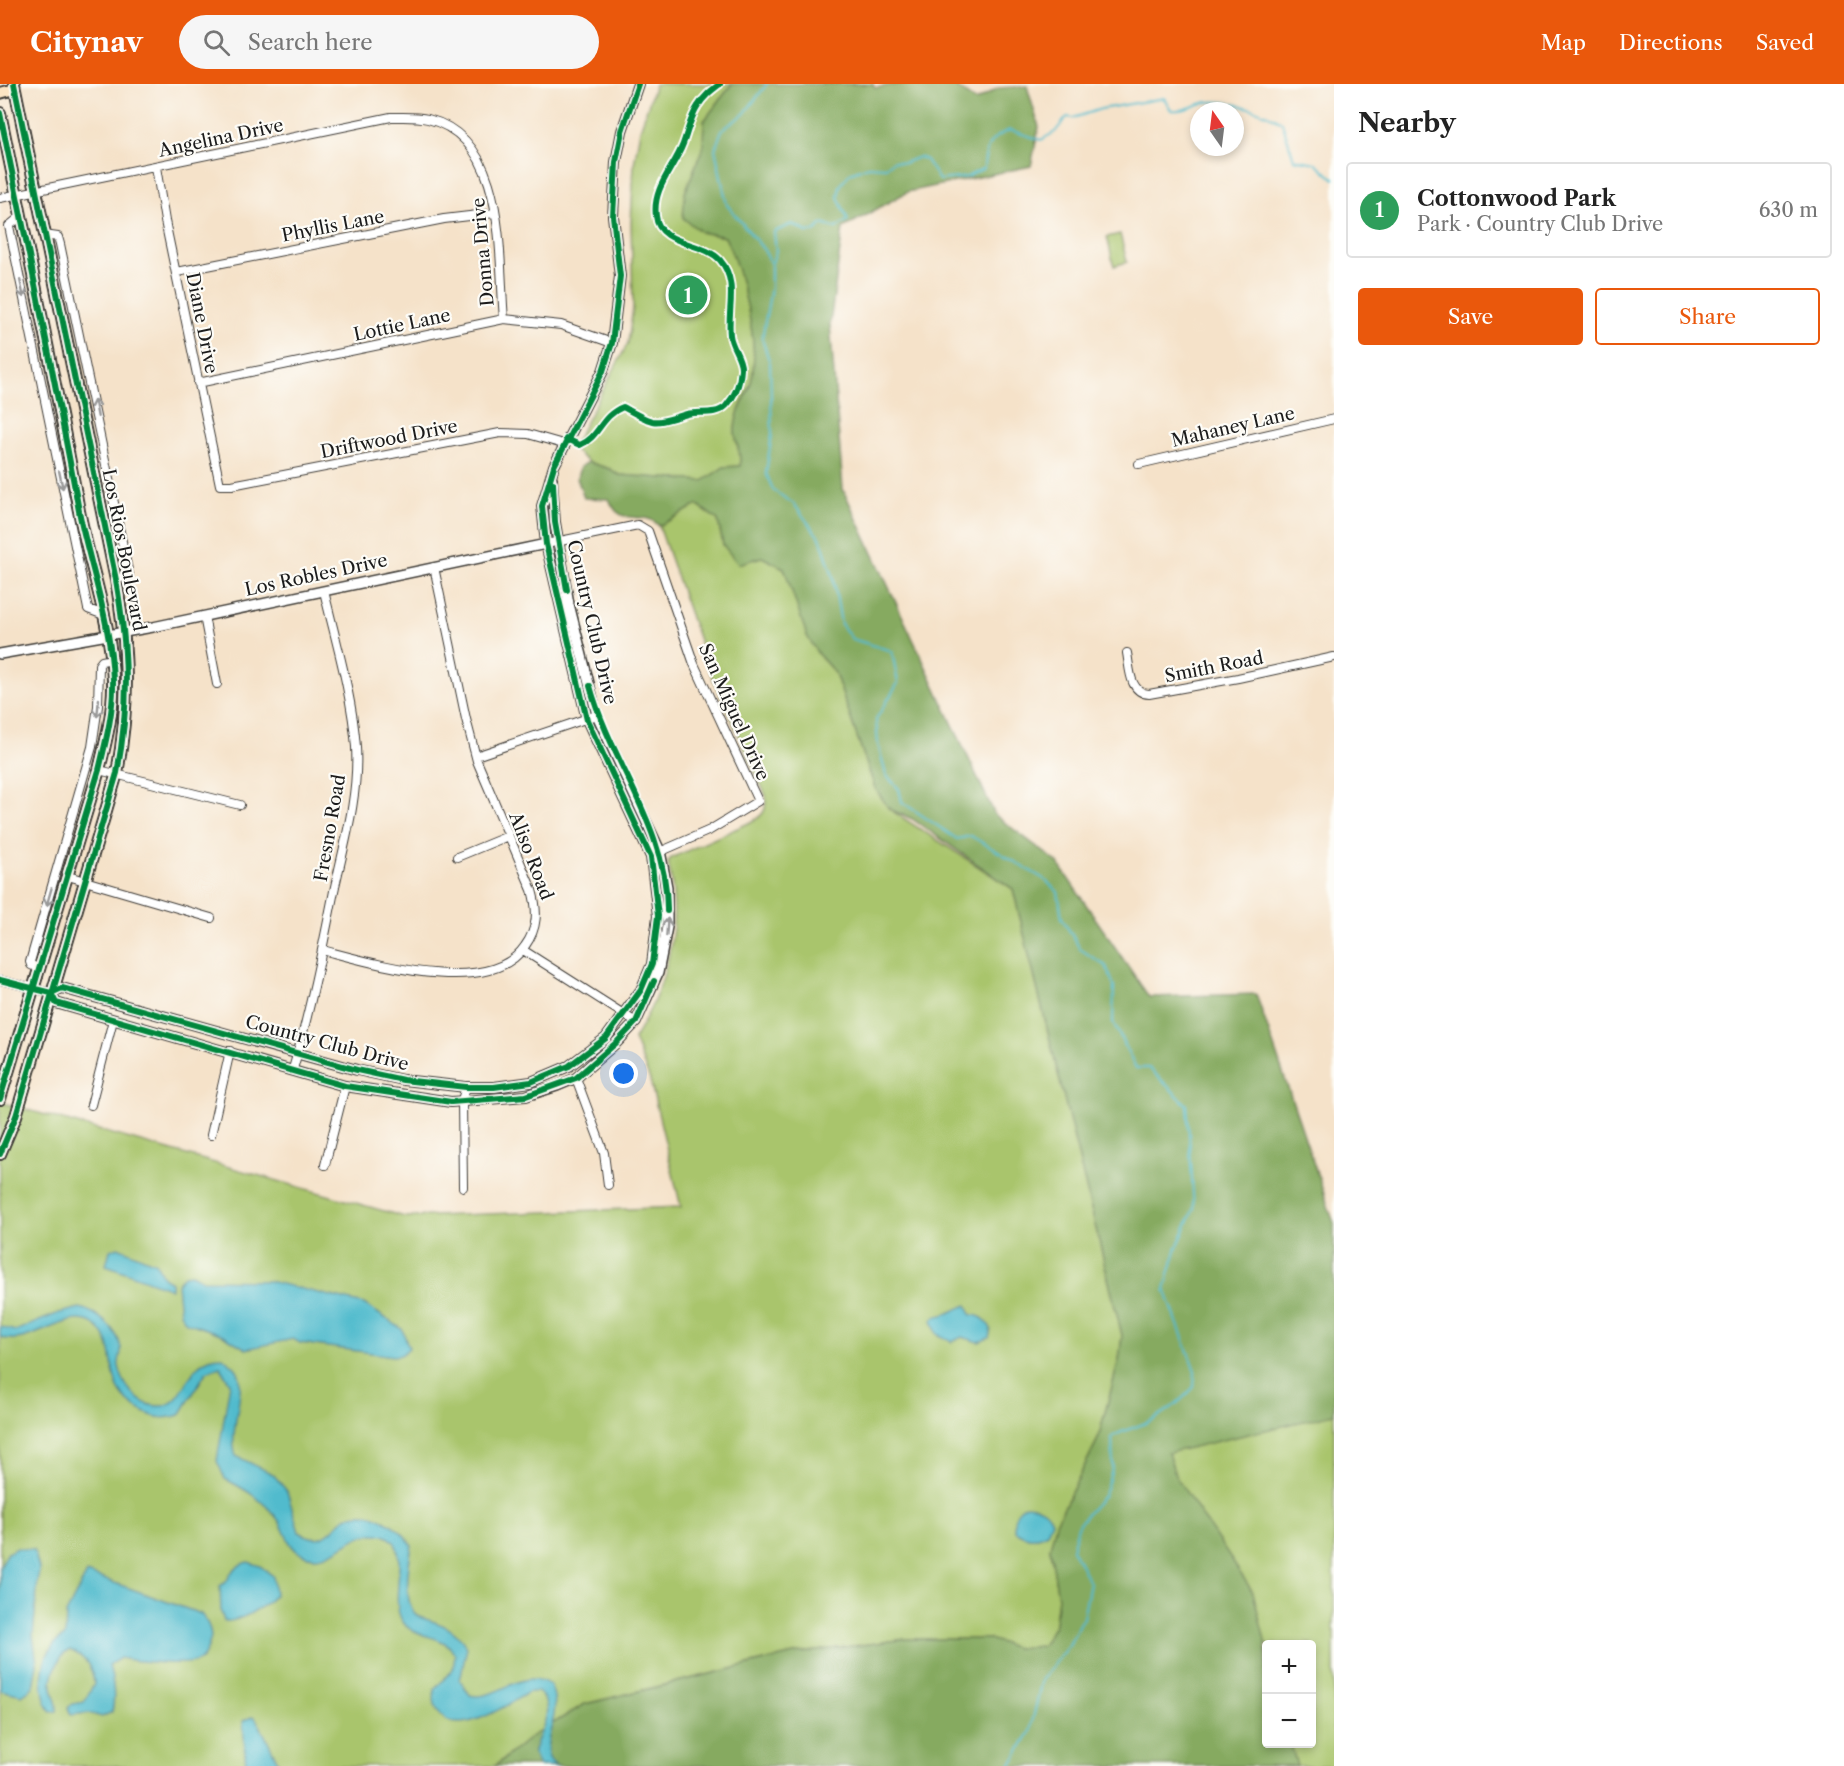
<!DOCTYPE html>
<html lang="en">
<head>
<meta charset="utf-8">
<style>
  :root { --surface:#fff; --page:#f6f6f6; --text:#222; --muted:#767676; --line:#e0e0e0; --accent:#ea580c }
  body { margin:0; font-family:"Libre Caslon Text",serif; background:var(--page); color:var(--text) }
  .controls { position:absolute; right:18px; bottom:18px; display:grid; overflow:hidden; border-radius:6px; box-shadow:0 3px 9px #0003 }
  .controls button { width:54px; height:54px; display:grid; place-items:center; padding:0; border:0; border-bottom:2px solid var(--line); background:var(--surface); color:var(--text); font:30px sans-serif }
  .compass { position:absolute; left:1190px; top:18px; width:54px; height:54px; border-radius:50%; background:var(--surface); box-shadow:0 3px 9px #0003; rotate:346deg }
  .you { position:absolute; left:624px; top:990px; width:21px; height:21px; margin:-15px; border:4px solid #fff; border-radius:50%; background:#1a73e8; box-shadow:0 0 0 9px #1a73e833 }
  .badge { display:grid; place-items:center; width:39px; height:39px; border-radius:50%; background:var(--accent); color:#fff; font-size:20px; font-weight:700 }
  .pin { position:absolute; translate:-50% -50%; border:3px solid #fff; box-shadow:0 2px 6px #0006 }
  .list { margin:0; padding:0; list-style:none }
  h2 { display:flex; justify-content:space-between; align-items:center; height:78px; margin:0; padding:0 24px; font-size:26px }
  h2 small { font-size:20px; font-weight:400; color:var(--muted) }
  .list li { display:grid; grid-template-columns:39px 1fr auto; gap:18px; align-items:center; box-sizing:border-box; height:96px; margin:0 12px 12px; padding:0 12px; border:2px solid var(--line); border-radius:6px }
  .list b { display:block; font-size:22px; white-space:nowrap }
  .list p { margin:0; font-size:20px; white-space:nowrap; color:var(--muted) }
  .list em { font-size:20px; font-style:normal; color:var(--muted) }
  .actions { display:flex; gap:12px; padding:18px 24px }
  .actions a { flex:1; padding:14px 0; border:2px solid var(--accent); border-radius:6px; text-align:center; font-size:21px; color:var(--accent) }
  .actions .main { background:var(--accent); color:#fff }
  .icon { flex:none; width:33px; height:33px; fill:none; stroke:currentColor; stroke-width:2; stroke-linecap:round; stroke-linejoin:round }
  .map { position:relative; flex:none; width:1334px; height:1682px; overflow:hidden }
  header { display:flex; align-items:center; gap:36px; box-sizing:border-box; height:84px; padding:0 30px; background:var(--accent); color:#fff }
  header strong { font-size:28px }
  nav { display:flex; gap:33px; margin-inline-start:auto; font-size:21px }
  .search { width:420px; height:54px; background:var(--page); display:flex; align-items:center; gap:15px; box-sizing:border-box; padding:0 21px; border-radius:33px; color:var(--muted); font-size:22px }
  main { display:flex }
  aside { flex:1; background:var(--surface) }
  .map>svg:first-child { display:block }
  .green { fill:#a9c56c; stroke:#627044; stroke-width:1.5 }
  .forest { fill:#86aa60; stroke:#51633e; stroke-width:1.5 }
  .water { fill:#51bbcd; stroke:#366c74; stroke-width:1.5 }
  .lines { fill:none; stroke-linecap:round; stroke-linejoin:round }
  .stream { stroke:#51bbcd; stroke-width:2 }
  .minor-casing { stroke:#3d3a36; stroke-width:10 }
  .tertiary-casing { stroke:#3d3a36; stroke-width:12 }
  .secondary-casing { stroke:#3d3a36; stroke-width:14 }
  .minor { stroke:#fff; stroke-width:8 }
  .tertiary { stroke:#fff; stroke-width:9 }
  .secondary { stroke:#fce5c4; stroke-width:10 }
  .cycleway-casing { stroke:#fdfcf7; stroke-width:10 }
  .cycleway { stroke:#00873e; stroke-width:6 }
  .oneway { stroke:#999 }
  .labels { text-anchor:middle; stroke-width:4.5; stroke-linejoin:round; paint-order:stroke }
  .street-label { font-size:18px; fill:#1c1c1c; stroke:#fdfcf7 }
</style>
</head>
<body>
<header>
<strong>Citynav</strong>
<div class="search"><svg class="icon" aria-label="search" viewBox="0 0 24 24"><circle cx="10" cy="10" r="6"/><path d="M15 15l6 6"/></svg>Search here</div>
<nav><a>Map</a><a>Directions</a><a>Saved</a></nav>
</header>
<main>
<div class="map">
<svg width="1334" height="1682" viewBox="0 0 1334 1682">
  <rect width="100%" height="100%" fill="#fdfcf7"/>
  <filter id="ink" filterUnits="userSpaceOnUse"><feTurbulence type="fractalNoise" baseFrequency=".0167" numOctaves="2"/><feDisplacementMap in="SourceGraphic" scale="12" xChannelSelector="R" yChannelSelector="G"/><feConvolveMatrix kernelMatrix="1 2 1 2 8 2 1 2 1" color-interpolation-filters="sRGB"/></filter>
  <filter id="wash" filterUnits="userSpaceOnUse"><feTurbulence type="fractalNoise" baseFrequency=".008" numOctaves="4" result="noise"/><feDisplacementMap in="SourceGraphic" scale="24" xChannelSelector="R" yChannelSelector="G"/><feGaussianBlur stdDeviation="1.35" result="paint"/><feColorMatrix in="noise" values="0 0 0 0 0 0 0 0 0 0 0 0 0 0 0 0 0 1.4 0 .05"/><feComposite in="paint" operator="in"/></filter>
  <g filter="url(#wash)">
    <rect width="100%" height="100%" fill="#f5e2c9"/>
    <path class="green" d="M655,0H732L704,37L703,63L685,109L701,148L725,153C741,186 761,261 751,298C746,314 735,328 735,346C735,358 741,366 740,382L724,383L703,397L619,391L610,385L588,378L572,364L628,259L633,223L631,138L634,80L640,46Z
      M1120,150L1127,178L1114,182L1107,153Z
      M696,421L718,436L723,461L762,473L784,484L818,570L835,589L875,704L889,725L1013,805L1122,1251L1119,1276L1098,1355L1056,1439L1050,1464L1058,1513L1055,1540L1042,1562L1016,1564L989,1555H906L794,1570L585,1620L532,1652L495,1682H0V1018L405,1133L681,1123L650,996L634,955C668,900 683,842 668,778L671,774L753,737C765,730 766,726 766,712L710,588L659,442Z
      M1334,1321V1682H1284L1277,1660H1312V1560H1266V1626L1147,1359Z"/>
    <path class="forest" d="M732,0H873L875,4L897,0H952L976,17L998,4L1027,2L1039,43L1031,82L907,108L843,144L830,240L843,405L995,731L1057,778L1149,913L1256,910L1334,1139V1330L1168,1369L1176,1393L1253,1508L1266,1561V1660H1291L1297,1682H495L532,1652L585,1620L794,1570L906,1555H989L1016,1564L1042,1562L1055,1540L1058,1513L1050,1464L1056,1439L1098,1355L1119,1276L1122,1251L1013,805L912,735L889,725L875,704L835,589L818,570L807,552L784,484L762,473L738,480L723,461L718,436L697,421L659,442C642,423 622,447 609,415L584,414L577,394L580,383L588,378L610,385L619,391L703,397L724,383L740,382C741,367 735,358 735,346C735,328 747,314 751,298C761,261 741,187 725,153L701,148L683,134L685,109L703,63L704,37Z"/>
    <path class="water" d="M118,1163L156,1179L163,1193L171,1198V1205L106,1181L110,1166Z
      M191,1190L203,1196L269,1197L364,1220L402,1245L409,1264L401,1271L393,1272L300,1259L293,1255L246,1265L223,1251L186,1238L180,1229L177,1200L184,1191Z
      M967,1221L971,1231C981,1231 987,1236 991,1245L989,1254L979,1258L962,1253L952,1258L937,1250L932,1236L937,1232C949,1231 955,1225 967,1221Z
      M80,1224C97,1228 118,1245 121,1264C122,1269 118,1276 119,1282C122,1300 138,1322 158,1322C191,1323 182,1272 223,1273C227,1277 234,1281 237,1286C248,1304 227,1350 236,1372L273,1390L287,1407L299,1448C330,1466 333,1436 352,1431C374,1425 400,1443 412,1461C409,1478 400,1527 422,1534C443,1540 454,1544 467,1563L460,1596L470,1611C498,1618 521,1581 550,1601C567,1634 531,1667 557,1682H539L533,1670C538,1649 558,1625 538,1608H529C510,1619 459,1655 441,1631C434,1622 433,1616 435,1605L453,1585L455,1571C445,1548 416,1557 403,1538C385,1513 420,1450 374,1450C348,1450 330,1483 302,1470C288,1464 286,1448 279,1437C265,1417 245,1405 225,1395L217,1377L230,1299L220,1283L206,1288L180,1331C166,1335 157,1335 144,1328C97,1305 124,1268 97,1243C71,1219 30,1266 0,1253V1242L15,1247L59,1229Z
      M1026,1421C1039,1422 1047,1425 1052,1437L1047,1449C1035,1456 1026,1454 1015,1447C1012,1435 1015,1427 1026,1421Z
      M17,1464L34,1466L39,1484L33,1552L37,1580L33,1603L22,1611L0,1606V1483L7,1469Z
      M248,1478L260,1482L273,1492L275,1511C265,1522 239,1539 224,1537L221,1528L220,1502L227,1497C230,1488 238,1480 248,1478Z
      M87,1489L201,1530C208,1538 214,1550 209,1560C207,1566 205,1573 200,1576C190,1583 133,1577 120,1574L109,1581C113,1596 116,1612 112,1628L102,1633L88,1629L71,1631L68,1624L72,1620L84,1618L94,1600C93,1583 85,1573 70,1566C58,1571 49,1595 53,1608C55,1616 58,1618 57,1627L51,1628C36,1606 40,1565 65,1552L66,1530Z
      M254,1632C257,1635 279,1678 279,1682H246L243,1637Z"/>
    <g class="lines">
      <path class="stream" d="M767,0L744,30L722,46L715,65L727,121L764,166L771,180V204L762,255L770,279L772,350L766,389L773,406L794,420L821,456L833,492L841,540L852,555L892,567L898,599L876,635L878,660L886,691L899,705L902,718L957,755L971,752L1044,795L1058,808L1062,834L1080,865L1106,882L1114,902L1113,938L1136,984H1149L1187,1021L1194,1124L1176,1166L1165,1205L1195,1287L1194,1303C1180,1318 1163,1332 1143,1340C1132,1345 1123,1346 1112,1353L1113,1383L1104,1411L1079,1439L1072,1465L1090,1499L1083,1534L1069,1561L1042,1595L1030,1648L1010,1682
        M772,179L776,167L774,148L792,140L807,148L815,147L822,140L836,144L848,136L838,113L840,102L850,89L868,82L886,83L893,77L904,79L919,73L926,76L939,96L967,93L984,84C985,62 990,54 1010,46L1041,56L1055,48L1067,33L1073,34L1101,25L1164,14L1171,26C1186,28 1194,20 1208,18C1231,16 1263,27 1282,38L1294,75L1316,79L1334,95"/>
    </g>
  </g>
  <g filter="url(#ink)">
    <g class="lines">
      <g class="minor-casing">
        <path id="minor" d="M156,83L165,137L220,401H232L500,349L528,350L563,360
          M0,114L391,33C403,33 416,32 428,35C508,55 498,171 504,235
          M21,132L9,142L88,525L104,531
          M44,151L58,153L60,160L129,491L116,496
          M177,188L444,135L495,129
          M198,299L504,235L561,241L612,259
          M1139,380L1334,335
          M546,460L638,441L648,447L694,580L758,717L710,746L655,770
          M204,532L217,600
          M1127,569C1130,584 1129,609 1149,610L1238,594L1334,573
          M476,672L597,631
          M99,686L240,721
          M457,773L508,752
          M68,792L211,834
          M322,866C373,879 490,915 525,862C538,844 538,827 532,806L477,677L466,635L434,483
          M523,866L636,938
          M40,885L31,881L30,878L92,663L98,622L99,581L102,577L112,575
          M0,896L51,909
          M293,985C310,927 322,867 334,807C344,761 359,712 356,663C352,611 336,558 324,507
          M576,994L604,1069L608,1101
          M91,1021L113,936
          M211,1051L230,967
          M325,1081L345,1002
          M463,1103L462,1016L466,1003"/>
      </g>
      <g class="tertiary-casing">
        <path id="tertiary" d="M552,394L555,438L569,520L597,631L660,767L667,803V843L658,889L636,938L616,959L576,994L557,1002L526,1012L451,1018L345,1002L56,919L51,909L62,904L357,986L403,996L466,1003H494L531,998L569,982L606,954L641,906L652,880L658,832L651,773L587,636L546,460L542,422L554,382L603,287L612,259L620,192L613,132L616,78L622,47L638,0
          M0,570L153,543L546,460"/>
      </g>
      <g class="secondary-casing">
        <path id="secondary" d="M0,9L15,5
          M0,29C27,162 55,294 79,427C90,483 111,538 113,596C114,626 106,657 99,686L0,1015
          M0,1070L16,1032L117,689C130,619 128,565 116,496L14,0"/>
      </g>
      <use href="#minor" class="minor"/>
      <use href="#tertiary" class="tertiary"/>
      <use href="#secondary" class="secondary"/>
      <g class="cycleway-casing">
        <path id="cycleway" d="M0,29C27,162 55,294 79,427C90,483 111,538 113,596C114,626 106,657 99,686L0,1015
          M566,355L580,361C600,353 600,332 623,323C658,342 651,340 687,330C699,327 716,332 726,322C736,311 740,300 741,285C742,274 731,263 730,251C727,225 739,198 720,176C703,157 659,162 656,132C652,104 674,84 683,60C688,47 690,34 698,22C704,12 711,7 720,0
          M553,399L555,438L567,506
          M590,602C611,679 668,745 667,827
          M0,896L51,909L62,904L357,986L403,996L466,1003H494L531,998L569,982L606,954L641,906L652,880L658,832L651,773L587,636L546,460L542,422L554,382L603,287L612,259L620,192L613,132L616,78L622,47L638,0
          M51,909L56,919L345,1002L451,1018L526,1012L576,994L616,959L636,938L654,897
          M0,1070L16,1032L117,689C130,619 128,565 116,496L14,0"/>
      </g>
      <use href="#cycleway" class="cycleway"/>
    </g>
    <defs><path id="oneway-shaft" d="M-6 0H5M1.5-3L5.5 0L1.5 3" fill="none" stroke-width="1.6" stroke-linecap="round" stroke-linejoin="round" transform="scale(1.5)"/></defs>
    <g class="oneway">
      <use href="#oneway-shaft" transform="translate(22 205) rotate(78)"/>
      <use href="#oneway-shaft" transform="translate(96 324) rotate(-101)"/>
      <use href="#oneway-shaft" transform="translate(61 396) rotate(78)"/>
      <use href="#oneway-shaft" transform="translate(98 624) rotate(96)"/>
      <use href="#oneway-shaft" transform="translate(49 813) rotate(106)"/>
      <use href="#oneway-shaft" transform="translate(667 843) rotate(-86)"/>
    </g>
  </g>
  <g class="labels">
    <g class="street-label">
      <text transform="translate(221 54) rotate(-12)" y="6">Angelina Drive</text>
      <text transform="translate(333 142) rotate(-11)" y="6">Phyllis Lane</text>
      <text transform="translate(483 168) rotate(-95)" y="6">Donna Drive</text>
      <text transform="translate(202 239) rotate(79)" y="6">Diane Drive</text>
      <text transform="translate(402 241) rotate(-12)" y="6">Lottie Lane</text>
      <text transform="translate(1233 343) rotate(-13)" y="6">Mahaney Lane</text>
      <text transform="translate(389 355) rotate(-11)" y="6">Driftwood Drive</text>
      <text transform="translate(124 466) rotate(79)" y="6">Los Rios Boulevard</text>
      <text transform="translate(316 491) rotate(-12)" y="6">Los Robles Drive</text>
      <text transform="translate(592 538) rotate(77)" y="6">Country Club Drive</text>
      <text transform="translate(1214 583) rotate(-11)" y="6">Smith Road</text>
      <text transform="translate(734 628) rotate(66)" y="6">San Miguel Drive</text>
      <text transform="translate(330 744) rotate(-80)" y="6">Fresno Road</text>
      <text transform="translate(531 772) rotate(69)" y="6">Aliso Road</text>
      <text transform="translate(327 959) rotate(15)" y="6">Country Club Drive</text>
    </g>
  </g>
</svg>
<div class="controls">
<button>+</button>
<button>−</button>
</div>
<svg class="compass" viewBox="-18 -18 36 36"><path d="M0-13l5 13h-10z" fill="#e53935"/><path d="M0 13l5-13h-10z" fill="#767676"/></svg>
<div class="you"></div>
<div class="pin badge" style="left:688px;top:211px;background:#2e9e5b">1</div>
</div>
<aside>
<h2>Nearby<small></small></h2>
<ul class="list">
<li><span class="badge" style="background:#2e9e5b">1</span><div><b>Cottonwood Park</b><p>Park · Country Club Drive</p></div><em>630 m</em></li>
</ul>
<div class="actions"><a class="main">Save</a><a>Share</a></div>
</aside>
</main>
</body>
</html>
